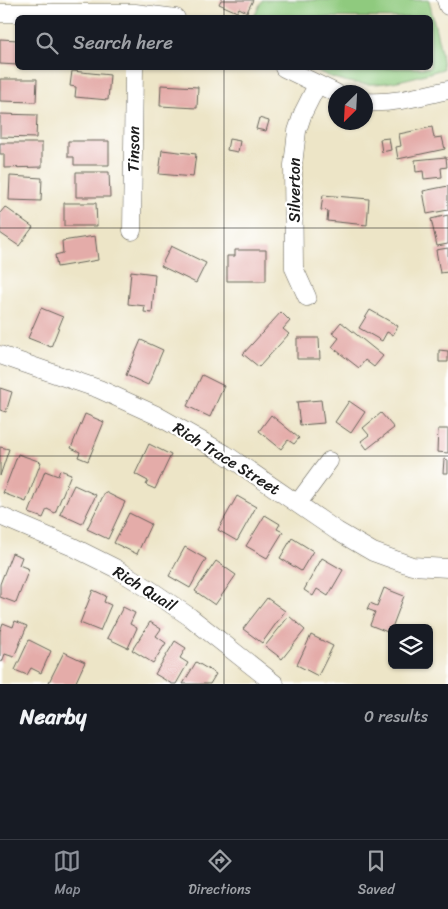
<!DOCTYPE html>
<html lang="en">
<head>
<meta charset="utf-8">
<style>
  :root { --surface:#171b24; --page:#20242c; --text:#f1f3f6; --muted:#9ea1a6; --line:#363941; --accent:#8c9099 }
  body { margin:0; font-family:Sriracha,sans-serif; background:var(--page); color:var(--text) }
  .controls { position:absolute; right:15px; bottom:15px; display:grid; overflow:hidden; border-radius:8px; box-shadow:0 1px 4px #0004 }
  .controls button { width:45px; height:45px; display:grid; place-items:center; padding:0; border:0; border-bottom:1px solid var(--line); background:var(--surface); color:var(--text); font:25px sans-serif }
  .compass { position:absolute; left:328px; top:85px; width:45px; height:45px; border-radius:50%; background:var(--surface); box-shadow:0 1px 4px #0004; rotate:204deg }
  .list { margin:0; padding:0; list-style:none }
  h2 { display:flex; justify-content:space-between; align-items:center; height:65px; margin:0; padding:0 20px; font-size:21px }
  h2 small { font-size:16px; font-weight:400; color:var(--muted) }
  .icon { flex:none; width:28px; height:28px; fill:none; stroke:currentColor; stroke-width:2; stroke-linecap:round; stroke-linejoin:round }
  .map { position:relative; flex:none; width:448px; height:684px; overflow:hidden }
  .search { position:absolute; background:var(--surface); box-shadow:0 1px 4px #0004; left:15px; right:15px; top:15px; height:55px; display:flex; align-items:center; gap:12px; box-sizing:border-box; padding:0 18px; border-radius:8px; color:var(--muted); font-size:19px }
  .sheet { height:155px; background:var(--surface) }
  nav { display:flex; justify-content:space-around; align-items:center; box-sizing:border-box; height:70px; border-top:1px solid var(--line); background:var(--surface); font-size:14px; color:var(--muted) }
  nav a { display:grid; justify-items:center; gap:2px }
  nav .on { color:var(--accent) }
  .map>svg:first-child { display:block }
  .green { fill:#8fca7e; stroke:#56734d }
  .building { fill:#e4aca9 }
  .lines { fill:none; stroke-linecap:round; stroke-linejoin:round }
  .minor-casing { stroke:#656258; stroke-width:19 }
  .minor { stroke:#fff; stroke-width:18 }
  .grid { fill:none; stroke:#1c1c1c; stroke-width:1; stroke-opacity:0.55 }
  .labels { text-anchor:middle; stroke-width:4.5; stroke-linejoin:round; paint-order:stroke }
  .street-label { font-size:16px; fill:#1c1c1c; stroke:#fff }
</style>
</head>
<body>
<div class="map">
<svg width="448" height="684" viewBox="0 0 448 684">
  <rect width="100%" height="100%" fill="#fff"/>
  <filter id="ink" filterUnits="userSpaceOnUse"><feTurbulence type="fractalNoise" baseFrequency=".02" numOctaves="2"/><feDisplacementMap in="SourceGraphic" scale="10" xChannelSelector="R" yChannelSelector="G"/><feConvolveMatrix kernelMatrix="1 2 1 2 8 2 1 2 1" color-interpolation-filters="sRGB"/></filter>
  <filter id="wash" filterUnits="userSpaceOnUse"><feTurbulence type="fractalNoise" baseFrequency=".0096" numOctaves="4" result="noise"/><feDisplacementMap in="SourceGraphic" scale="20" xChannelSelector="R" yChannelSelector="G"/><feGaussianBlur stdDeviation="1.12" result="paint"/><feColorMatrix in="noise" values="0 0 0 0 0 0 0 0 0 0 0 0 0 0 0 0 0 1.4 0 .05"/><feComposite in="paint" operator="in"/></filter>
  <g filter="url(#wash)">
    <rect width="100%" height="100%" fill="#ede5c7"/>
    <path class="green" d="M262,0H429L441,52L443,69C394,83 360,95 312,68H430V18L254,17Z"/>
    <g id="blocks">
      <path class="building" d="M221,0H253L247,12L239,8L237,12L219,4Z
        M0,39L18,40V65L0,64Z
        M72,71L110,75L108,100L75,97L76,87L70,86Z
        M0,79H37L36,102L0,101Z
        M161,85L198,87L197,108L160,106Z
        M0,114L37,115L36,138L0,137Z
        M259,118L269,121L266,131L256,129Z
        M432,127L434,138L442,137L445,149L398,159L396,147L401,146L399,134Z
        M389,138L391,150L382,152L380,139Z
        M229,139L240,141L238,152L227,150Z
        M68,141H109V165H74V157H68Z
        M0,143H42V167L4,168V154H0Z
        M162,150L196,154L193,177L159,174Z
        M446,157L447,167L441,168L442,177L424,179L423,171L416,172L415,160Z
        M76,172H109L110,197H76Z
        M10,176L42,178L41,201L9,200Z
        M448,186V210L427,214L423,191Z
        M323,195L369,199L367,225L327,221L328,211L321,210Z
        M64,203H96L97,226H64Z
        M5,207L33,227L19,246L0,233V213Z
        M448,215V244L437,246L431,219Z
        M95,236L98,260L57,267L55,255L63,253L62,241Z
        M171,246L206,263L196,283L161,266Z
        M448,248V272L440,273L436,250Z
        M235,250H266V281H227V256H235Z
        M131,271L155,274L152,313L144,312L145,306L128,304Z
        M41,308L63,317L51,347L28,338Z
        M370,310L398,326L393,335L387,332L382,341L359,328Z
        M281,312L290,321L283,329L289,334L259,367L243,354Z
        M341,322L383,356L374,367L365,360L359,368L332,347L339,338L332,333Z
        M297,338H319L320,359H297Z
        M141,340L163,350L148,385L126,375Z
        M439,350L448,351V362H439Z
        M202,375L224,386L210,417L187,406Z
        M0,388L12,392L6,412L0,410Z
        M321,400L324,423L300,425L297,402Z
        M349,401L365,412L351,433L335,422Z
        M381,413L394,428L367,449L361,441L369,435L363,428Z
        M85,414L104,422L88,461L78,457L80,452L71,448Z
        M271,415L299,438L294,444L288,440L281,449L259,431Z
        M438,429H448V453L437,452Z
        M149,444L171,455L155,489L146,485L148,481L135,474Z
        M0,447L9,449L0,476Z
        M18,454L41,462L26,502L3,493Z
        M444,459L448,460V473H443Z
        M60,470L71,474L55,513L47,509L43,518L29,513L45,471L58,476Z
        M74,485L96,495L82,524L60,514Z
        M105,492L125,502L108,539L87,529Z
        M237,496L256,507L237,541L218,530Z
        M129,513L151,524L137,554L114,543Z
        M265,515L280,524L277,529L283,532L267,558L246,546Z
        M292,538L313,551L301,571L280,558Z
        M185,547L206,559L190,588L169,576Z
        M12,553L22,557L19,565L29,569L16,603L0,597V584Z
        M322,558L343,570L328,596L317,589L313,596L304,590Z
        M216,561L236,575L215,605L195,591Z
        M384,588L404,596L390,633L370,625L375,612L367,609L370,603L377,606Z
        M93,590L106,596L104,602L111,605L100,631L80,623Z
        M267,598L285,611L262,643L243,629Z
        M123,607L135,613L130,624L137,628L128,648L107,638Z
        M289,616L305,630L282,659L265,646Z
        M15,621L27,626L14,657L5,654L2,662L0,661V631L3,623L13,627Z
        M150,622L161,629L156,636L166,643L153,663L132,650Z
        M311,635L333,646L318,676L297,665Z
        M29,640L51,651L41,673L31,668L27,675L15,670Z
        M175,641L186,648L180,658L188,663L176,684H172L155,674Z
        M64,652L85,662L75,684H52L49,682Z
        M196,662L216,674L210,684H183Z"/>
    </g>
  </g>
  <g filter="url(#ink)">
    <use href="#blocks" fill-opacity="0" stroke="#656258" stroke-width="1"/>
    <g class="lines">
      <g class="minor-casing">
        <path id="minor" d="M446,0L448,6
          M0,13H135L176,18
          M284,68L336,93
          M366,102C394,104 421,96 448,90
          M132,231L134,68
          M307,297L294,268L293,165L297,131L303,113L317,85
          M0,355L99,389L156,415L225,454L337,531L373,552L412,566L448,568
          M298,503L329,461
          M0,516L73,547L115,568L149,589L190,617L275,684"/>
      </g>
      <use href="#minor" class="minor"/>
    </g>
  </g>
  <path class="grid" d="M224,0V18M224,68V684M0,228H448M0,456H448"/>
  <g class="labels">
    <g class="street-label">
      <text transform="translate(133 149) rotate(-89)" y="6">Tinson</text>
      <text transform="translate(294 190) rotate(-90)" y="6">Silverton</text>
      <text transform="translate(227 458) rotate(32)" y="6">Rich Trace Street</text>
      <text transform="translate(145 588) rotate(32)" y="6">Rich Quail</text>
    </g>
  </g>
</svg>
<div class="controls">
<button><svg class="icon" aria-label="layers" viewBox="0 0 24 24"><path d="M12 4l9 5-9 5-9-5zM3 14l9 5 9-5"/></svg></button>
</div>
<svg class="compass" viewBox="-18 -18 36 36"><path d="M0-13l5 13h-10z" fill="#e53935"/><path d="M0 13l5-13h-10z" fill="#9ea1a6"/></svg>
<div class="search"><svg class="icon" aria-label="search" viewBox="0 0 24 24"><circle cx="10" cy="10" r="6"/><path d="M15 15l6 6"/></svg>Search here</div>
</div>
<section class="sheet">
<h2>Nearby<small>0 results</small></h2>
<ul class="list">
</ul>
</section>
<nav>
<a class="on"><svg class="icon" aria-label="map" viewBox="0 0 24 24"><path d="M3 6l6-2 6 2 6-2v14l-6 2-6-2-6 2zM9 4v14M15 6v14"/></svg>Map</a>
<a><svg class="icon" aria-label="directions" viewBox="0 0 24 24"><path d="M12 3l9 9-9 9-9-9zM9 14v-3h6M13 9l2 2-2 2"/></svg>Directions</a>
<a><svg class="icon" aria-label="saved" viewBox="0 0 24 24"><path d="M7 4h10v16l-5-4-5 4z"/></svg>Saved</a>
</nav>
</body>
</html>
